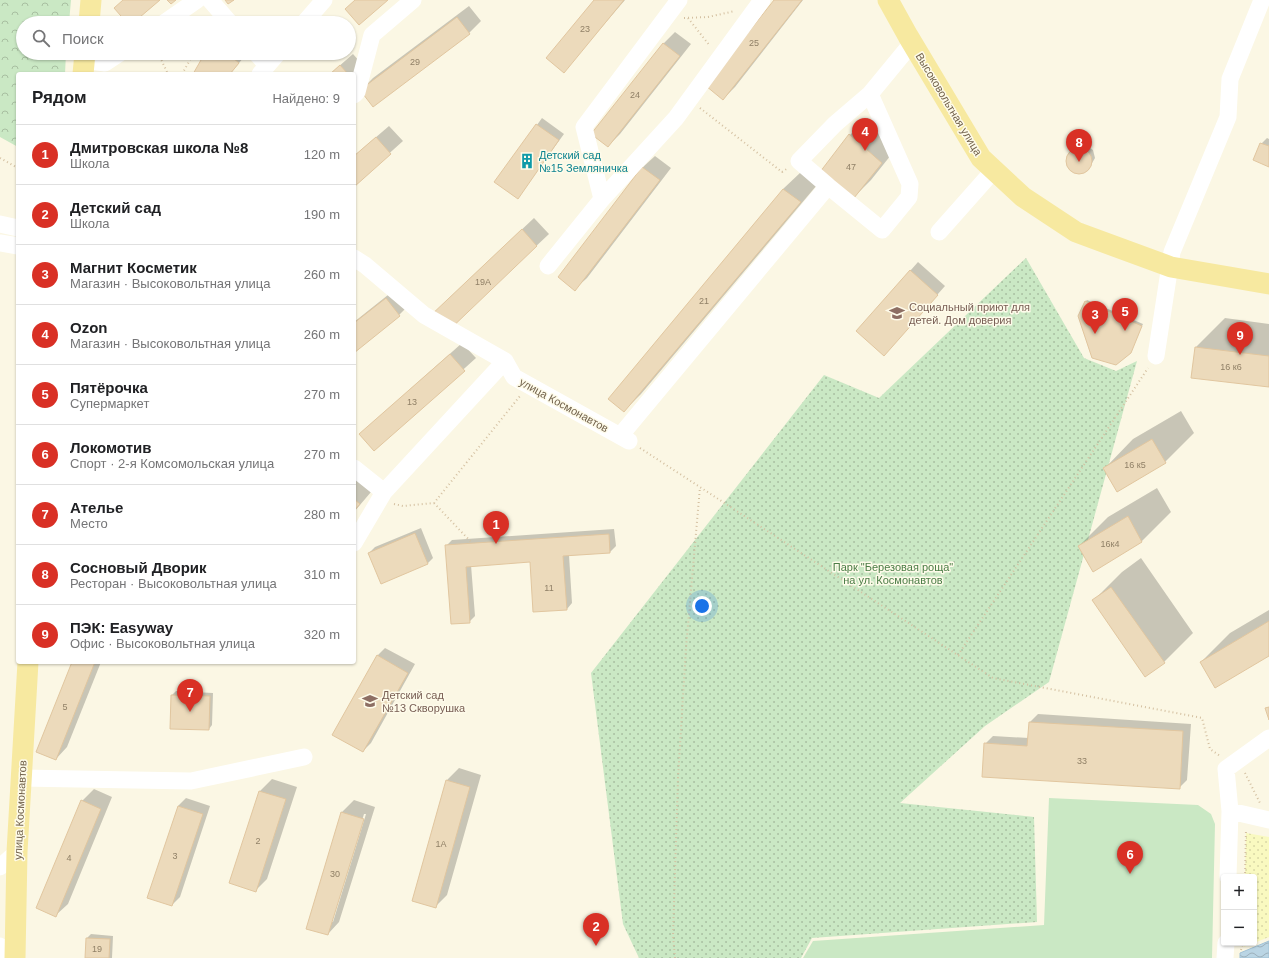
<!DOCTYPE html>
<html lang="ru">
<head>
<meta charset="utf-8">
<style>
  :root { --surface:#fff; --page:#f2f2f2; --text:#202124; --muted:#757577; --line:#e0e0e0; --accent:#d93025 }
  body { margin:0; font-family:Arial,sans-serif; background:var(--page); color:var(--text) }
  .controls { position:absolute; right:12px; bottom:12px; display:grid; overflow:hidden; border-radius:4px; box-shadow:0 1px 3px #0004 }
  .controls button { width:36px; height:36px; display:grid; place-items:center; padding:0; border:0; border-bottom:1px solid var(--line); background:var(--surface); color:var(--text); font:20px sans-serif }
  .you { position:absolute; left:702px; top:606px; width:14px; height:14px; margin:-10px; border:3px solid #fff; border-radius:50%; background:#1a73e8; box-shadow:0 0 0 6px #1a73e833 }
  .badge { display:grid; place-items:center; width:26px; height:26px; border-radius:50%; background:var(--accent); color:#fff; font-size:13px; font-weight:700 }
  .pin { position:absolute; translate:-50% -33px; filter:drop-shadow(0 1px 2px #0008) }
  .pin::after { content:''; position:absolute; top:21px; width:14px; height:12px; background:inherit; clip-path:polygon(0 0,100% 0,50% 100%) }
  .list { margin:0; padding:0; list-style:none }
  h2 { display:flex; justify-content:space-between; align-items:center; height:52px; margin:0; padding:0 16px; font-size:17px }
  h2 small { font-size:13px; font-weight:400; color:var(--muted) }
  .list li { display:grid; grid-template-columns:26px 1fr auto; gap:12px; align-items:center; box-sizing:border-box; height:60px; padding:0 16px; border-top:1px solid var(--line) }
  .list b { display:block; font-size:15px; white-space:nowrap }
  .list p { margin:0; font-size:13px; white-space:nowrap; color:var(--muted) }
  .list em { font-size:13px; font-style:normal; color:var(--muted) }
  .icon { flex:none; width:22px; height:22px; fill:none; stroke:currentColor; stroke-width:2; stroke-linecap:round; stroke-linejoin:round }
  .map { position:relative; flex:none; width:1269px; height:958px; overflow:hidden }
  .search { position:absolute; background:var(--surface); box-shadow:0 1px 3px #0004; left:16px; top:16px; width:340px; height:44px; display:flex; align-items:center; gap:10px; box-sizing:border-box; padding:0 14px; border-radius:22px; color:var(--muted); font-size:15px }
  .panel { position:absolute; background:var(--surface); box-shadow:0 1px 3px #0004; left:16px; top:72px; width:340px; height:592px; border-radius:4px }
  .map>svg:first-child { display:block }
  .forest { fill:url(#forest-crowns) }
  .sand { fill:url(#sand-dots) }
  .park { fill:url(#park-dots) }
  .pitch { fill:#cae8c4 }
  .water { fill:url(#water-waves); stroke:#a1c1d5 }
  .shadow { fill:#0003; fill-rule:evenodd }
  .building { fill:#ecdabb; stroke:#e1c69f }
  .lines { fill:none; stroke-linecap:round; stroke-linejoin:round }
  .path { stroke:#d4c0a1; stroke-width:2; stroke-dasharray:1 3; stroke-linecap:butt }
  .minor { stroke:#fff; stroke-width:17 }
  .major { stroke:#f7e9a0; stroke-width:21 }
  .labels { text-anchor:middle; stroke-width:3; stroke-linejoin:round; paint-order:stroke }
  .number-label { font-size:9px; fill:#908067 }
  .street-label { font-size:11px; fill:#72624b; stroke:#fefbea }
  .culture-label { font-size:11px; fill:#0d838f; stroke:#fefbea; text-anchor:start }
  .education-label { font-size:11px; fill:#785e54; stroke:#fefbea; text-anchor:start }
  .park-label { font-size:11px; fill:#4b7d46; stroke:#fefbea }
</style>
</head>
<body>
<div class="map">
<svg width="1269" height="958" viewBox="0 0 1269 958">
  <defs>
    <pattern id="forest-crowns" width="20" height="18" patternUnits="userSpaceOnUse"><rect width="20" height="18" fill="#cae8c4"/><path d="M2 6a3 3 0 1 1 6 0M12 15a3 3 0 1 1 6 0" fill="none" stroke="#a8bfa1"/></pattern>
    <pattern id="sand-dots" width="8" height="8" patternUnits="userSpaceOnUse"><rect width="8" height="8" fill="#f9f9c0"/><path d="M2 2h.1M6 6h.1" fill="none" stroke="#d9d8a6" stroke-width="1.8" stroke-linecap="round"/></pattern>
    <pattern id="park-dots" width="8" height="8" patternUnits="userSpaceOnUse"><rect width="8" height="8" fill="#cae8c4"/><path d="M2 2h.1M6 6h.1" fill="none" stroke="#a8bfa1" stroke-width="1.8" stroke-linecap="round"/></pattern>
    <pattern id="water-waves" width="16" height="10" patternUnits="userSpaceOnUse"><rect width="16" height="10" fill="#bad5e4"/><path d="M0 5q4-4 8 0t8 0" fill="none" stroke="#9cb0bb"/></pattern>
  </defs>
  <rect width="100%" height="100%" fill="#fbf7e4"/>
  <path class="forest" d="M0,0H71L69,23H23V53H66L65,74H18V147L0,137Z"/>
  <path class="sand" d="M1246,833L1269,837V937L1244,947V943H1254V877H1245Z"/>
  <path class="park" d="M1026,258L1084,358L1116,371L1137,361L1049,682L985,726L900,803L1034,817L1037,922L812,938L801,958H639L623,924L591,673L824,375L879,398Z"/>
  <path class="pitch" d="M1049,798L1198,805L1211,814L1215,824L1212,958H803L813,941L1044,925Z"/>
  <path class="water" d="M1269,941V958H1240V953Z"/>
  <path class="shadow" d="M595,0H625L564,71Z
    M775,0H803L735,87L723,99Z
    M469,6L481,21L469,33L373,106L361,90L373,78Z
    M675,32L691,44L620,134L608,146L663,44Z
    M206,53H239L244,57L230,74H194Z
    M353,54L367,70L354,74H330Z
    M123,73L135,74H122Z
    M542,118L564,134L518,197L496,182Z
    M867,118L899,145L871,180L854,197L850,135Z
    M389,126L403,141L354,185V156Z
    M1267,138L1269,139V165L1261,144Z
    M1087,146L1093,150L1095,158L1088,170L1076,173L1070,168L1068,157L1077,147Z
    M655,156L671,168L587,278L575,289L559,277L643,167Z
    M801,172L817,185L641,394L624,411L783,189Z
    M534,218L549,234L445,332L442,305Z
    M918,262L945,286L892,346L857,331Z
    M398,287L411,303L399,315L354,351V322Z
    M1087,300L1143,324L1130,352L1085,302Z
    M1225,318L1269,324V386L1196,347Z
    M462,343L476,358L374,450L360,434Z
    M1181,411L1194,433L1165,462L1105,468L1133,439Z
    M354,478L371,492L354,512Z
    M1157,488L1171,512L1142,541L1093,571L1079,546L1108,517Z
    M421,528L433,558L428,563L369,553L375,547Z
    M614,529L616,546L610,552L569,555L572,603L567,609L531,561L471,565L475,616L469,622L446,546L452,540Z
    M1141,558L1193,633L1164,662L1093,601L1122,572Z
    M1269,610V655L1201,662L1230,633Z
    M385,648L415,664L371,743L363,751L377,656Z
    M73,662H101L67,747L56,759Z
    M176,691L213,693L212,725L209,729L171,728L172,695Z
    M1038,714L1191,724L1187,780L1179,788L985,744L993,736L1029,738L1030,722Z
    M459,768L481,775L447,895L435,907L413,901L447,780Z
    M272,779L297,787L267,879L255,891L231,883L260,791Z
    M94,789L112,797L68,904L56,915L82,801Z
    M186,798L210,806L180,897L172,905L178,806Z
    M354,800L375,807L339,922L328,934L307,928L342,812ZM364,814H366L333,922H331Z
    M91,934L113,936L112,958H86L87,938Z"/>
  <path class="building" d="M123,0H160L133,23H127L114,8Z
    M167,0H176L171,4Z
    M225,0H234L228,4Z
    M355,0H388L359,25L345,9Z
    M594,0H624L564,73L546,58Z
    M774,0H802L723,100L706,86Z
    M457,17L470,34L373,107L360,90Z
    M663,43L680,56L608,147L591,134Z
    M205,53H227L239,63L230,74H193Z
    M340,65L348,74H330Z
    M536,124L559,140L518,199L494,182Z
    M849,134L882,163L854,198L820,172Z
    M376,137L391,154L354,187V156Z
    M1260,143L1269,146V167L1253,160Z
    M1066 161a13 13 0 1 1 26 0a13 13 0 1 1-26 0Z
    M642,167L660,180L575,291L558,277Z
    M783,189L801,202L624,412L608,399Z
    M522,229L537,246L445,334L429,317Z
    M910,270L938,295L884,356L856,331Z
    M386,298L400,316L354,353V323Z
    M1085,301L1142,326L1131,353L1116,365L1092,358L1078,316Z
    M1195,347L1269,356V387L1191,378Z
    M450,354L465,371L374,451L359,434Z
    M1152,439L1166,463L1117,492L1103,468Z
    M354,499L360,504L354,511Z
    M1128,516L1142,542L1093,572L1078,546Z
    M415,533L428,564L381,584L368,553Z
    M609,534L610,553L563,556L567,610L533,612L530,562L466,567L470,623L451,624L445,545Z
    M1111,587L1165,663L1145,677L1092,600Z
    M1269,621V656L1215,688L1200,662Z
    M377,655L408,673L363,752L332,735Z
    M72,662H95L56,760L36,752Z
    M171,695L210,696L209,730L170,729Z
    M1269,707V720L1265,708Z
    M1029,722L1183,731L1180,789L982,777L984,743L1027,746Z
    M446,780L470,787L436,908L412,901Z
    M259,791L286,799L256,892L229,883Z
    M81,800L101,809L56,917L36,908Z
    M178,806L203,814L172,906L147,898Z
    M341,812L364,819L328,935L306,929Z
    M86,938L110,939L109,958H85Z"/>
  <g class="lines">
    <path class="path" d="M684,18L708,17L735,11
      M688,18L710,46
      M158,53L168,74
      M182,74L194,53
      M700,108L782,172L788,168
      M0,158L18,168
      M640,448L993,678L1202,718L1210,749L1220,756
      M434,503L472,543
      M394,504L403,506L434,503L520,396
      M958,655L1148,368
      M1245,773L1260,803
      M1245,877L1246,829
      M1241,950L1243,943
      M675,958L673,936L678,778L686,648L700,487"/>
    <path class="minor" d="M210,0L230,23
      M164,23L197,0
      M304,23L324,0
      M256,53L267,65
      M84,60L105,63L120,53
      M260,74L278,53
      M354,95L357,92L372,35L413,0
      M828,186L882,230L909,197L910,184L870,94
      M602,199L676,118L762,0
      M0,224L18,228
      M939,232L994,170
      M0,243L18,246
      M354,258L365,265L424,315L505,361L384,492L354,543
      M548,266L602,199L584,127L679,0
      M1156,356L1172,252L1228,117L1230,79L1262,0
      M505,361L514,377L629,441
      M620,436L828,186L799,161L835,124L870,94L912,43
      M354,468L384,492
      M21,778L191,781L304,757
      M1230,811L1269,820
      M0,867L17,852
      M1228,877L1230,811L1226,769L1269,738
      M0,946L8,958
      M1225,958L1226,943"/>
    <path class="major" d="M888,0L908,36L981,158L1023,197L1076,232L1171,267L1269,284
      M89,23L91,0
      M83,74L85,53
      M15,958L17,852L28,662"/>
  </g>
  <defs>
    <g id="building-bare" transform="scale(1.2)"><path d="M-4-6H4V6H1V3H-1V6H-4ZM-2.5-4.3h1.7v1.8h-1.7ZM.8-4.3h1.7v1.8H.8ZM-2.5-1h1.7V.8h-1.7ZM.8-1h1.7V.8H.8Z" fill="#0f9aa8" stroke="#fefbea" stroke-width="2.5" paint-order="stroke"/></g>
    <g id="school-bare" transform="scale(1.2)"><path d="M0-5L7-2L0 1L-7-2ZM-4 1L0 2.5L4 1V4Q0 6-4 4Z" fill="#8d6e63" stroke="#fefbea" stroke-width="2.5" paint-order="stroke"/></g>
  </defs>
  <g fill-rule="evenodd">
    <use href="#building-bare" x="527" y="161"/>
    <use href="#school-bare" x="897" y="313"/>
    <use href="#school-bare" x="370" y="701"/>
  </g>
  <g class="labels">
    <g class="number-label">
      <text x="585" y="32">23</text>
      <text x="754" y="46">25</text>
      <text x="415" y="65">29</text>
      <text x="635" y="98">24</text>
      <text x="851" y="170">47</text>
      <text x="483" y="285">19А</text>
      <text x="704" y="304">21</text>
      <text x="1231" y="370">16 к6</text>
      <text x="412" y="405">13</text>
      <text x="1135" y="468">16 к5</text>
      <text x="1110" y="547">16к4</text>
      <text x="549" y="591">11</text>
      <text x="65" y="710">5</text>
      <text x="1082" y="764">33</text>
      <text x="258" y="844">2</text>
      <text x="441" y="847">1А</text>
      <text x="175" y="859">3</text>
      <text x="69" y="861">4</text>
      <text x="335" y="877">30</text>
      <text x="97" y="952">19</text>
    </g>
    <g class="street-label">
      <text transform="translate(949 104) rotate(59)" y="4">Высоковольтная улица</text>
      <text transform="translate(564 405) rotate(29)" y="4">улица Космонавтов</text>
      <text transform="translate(20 810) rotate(-87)" y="4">улица Космонавтов</text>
    </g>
    <g class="culture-label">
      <text x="539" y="159">Детский сад<tspan x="539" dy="13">№15 Земляничка</tspan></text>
    </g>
    <g class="education-label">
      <text x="909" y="311">Социальный приют для<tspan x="909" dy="13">детей. Дом доверия</tspan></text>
      <text x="382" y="699">Детский сад<tspan x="382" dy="13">№13 Скворушка</tspan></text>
    </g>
    <g class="park-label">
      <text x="893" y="571">Парк "Березовая роща"<tspan x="893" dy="13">на ул. Космонавтов</tspan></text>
    </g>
  </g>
</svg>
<div class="controls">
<button>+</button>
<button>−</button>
</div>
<div class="you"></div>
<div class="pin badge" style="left:496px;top:544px">1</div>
<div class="pin badge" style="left:596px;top:946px">2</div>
<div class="pin badge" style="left:1095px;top:334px">3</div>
<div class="pin badge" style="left:865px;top:151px">4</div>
<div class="pin badge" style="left:1125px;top:331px">5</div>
<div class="pin badge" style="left:1130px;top:874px">6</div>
<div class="pin badge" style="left:190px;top:712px">7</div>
<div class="pin badge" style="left:1079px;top:162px">8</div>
<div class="pin badge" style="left:1240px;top:355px">9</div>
<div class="search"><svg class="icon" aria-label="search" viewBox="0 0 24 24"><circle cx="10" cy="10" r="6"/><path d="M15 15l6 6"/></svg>Поиск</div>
<section class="panel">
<h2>Рядом<small>Найдено: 9</small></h2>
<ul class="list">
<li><span class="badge">1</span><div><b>Дмитровская школа №8</b><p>Школа</p></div><em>120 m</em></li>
<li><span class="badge">2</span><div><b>Детский сад</b><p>Школа</p></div><em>190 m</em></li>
<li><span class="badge">3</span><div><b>Магнит Косметик</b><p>Магазин · Высоковольтная улица</p></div><em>260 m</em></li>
<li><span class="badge">4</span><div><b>Ozon</b><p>Магазин · Высоковольтная улица</p></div><em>260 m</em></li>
<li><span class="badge">5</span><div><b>Пятёрочка</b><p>Супермаркет</p></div><em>270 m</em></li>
<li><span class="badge">6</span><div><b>Локомотив</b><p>Спорт · 2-я Комсомольская улица</p></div><em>270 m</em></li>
<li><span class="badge">7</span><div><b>Ателье</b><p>Место</p></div><em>280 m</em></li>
<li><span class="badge">8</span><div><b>Сосновый Дворик</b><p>Ресторан · Высоковольтная улица</p></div><em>310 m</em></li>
<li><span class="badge">9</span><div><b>ПЭК: Easyway</b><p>Офис · Высоковольтная улица</p></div><em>320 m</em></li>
</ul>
</section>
</div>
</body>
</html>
